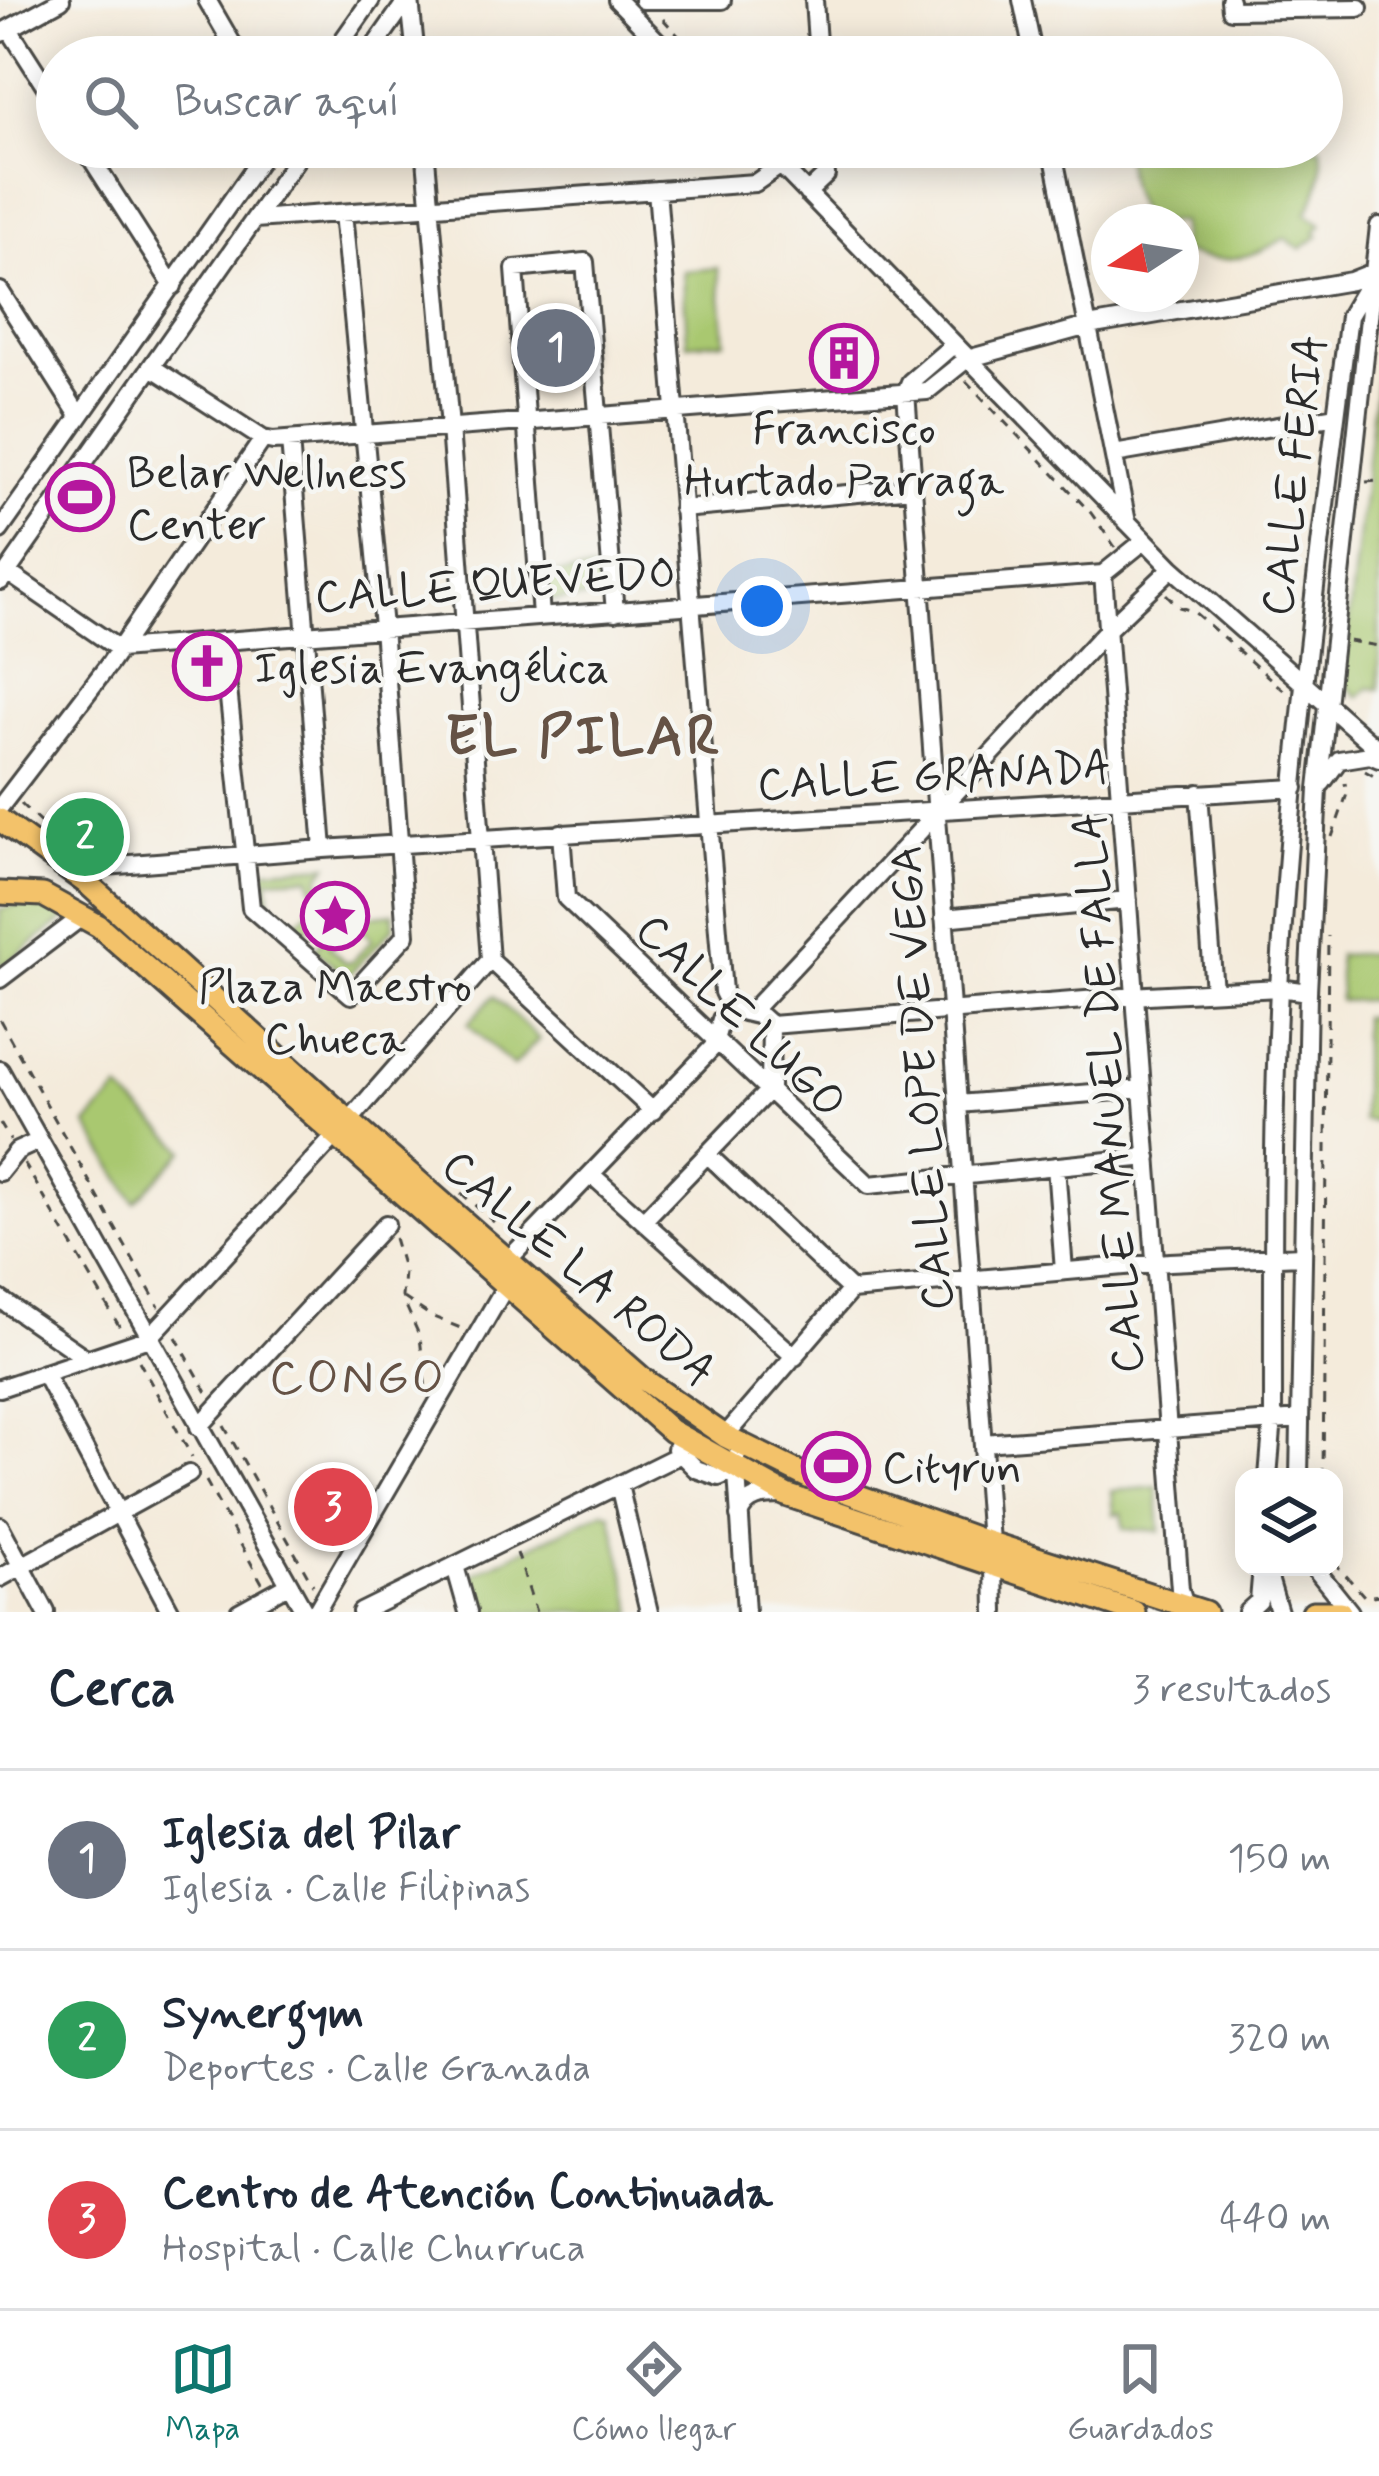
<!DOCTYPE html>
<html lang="es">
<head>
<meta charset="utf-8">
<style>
  :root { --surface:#fff; --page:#f6f6f7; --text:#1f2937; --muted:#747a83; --line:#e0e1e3; --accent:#0f766e }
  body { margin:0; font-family:Mynerve,sans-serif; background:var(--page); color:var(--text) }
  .controls { position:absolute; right:36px; bottom:36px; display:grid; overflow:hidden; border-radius:24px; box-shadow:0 6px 30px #0003 }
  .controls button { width:108px; height:108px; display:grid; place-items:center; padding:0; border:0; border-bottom:3px solid var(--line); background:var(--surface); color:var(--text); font:60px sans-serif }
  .compass { position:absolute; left:1091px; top:204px; width:108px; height:108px; border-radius:50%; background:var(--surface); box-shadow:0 6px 30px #0003; rotate:258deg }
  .you { position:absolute; left:762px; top:606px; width:42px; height:42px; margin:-30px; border:9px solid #fff; border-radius:50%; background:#1a73e8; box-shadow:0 0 0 18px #1a73e833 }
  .badge { display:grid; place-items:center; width:78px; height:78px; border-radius:50%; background:var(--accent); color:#fff; font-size:39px; font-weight:700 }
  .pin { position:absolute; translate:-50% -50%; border:6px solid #fff; box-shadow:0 3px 12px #0006 }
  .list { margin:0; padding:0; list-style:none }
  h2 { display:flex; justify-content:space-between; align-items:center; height:156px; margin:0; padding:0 48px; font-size:51px }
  h2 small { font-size:39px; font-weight:400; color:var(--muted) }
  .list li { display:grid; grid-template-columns:78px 1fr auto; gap:36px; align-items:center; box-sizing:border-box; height:180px; padding:0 48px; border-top:3px solid var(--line) }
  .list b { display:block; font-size:45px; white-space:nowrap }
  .list p { margin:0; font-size:39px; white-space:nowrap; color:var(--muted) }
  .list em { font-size:39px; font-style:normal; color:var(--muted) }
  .icon { flex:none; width:66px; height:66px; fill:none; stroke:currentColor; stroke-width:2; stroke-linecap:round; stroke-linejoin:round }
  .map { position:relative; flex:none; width:1379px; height:1612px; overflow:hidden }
  .search { position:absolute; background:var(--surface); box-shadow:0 6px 30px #0003; left:36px; right:36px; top:36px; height:132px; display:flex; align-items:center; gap:30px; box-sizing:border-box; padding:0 42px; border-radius:66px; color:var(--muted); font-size:45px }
  .sheet { height:696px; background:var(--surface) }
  nav { display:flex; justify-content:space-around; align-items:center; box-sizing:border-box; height:168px; border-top:3px solid var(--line); background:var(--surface); font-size:33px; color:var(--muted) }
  nav a { display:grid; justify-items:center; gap:6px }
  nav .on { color:var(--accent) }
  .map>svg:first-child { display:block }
  .green { fill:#a9c870; stroke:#6a7a4e; stroke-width:3 }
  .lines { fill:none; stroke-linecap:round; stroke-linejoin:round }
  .minor-casing { stroke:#494845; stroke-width:22 }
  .major-casing { stroke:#494845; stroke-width:27 }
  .path { stroke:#494845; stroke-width:3; stroke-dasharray:9 9; stroke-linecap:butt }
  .minor { stroke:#fff; stroke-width:16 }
  .major { stroke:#f3c26a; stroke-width:21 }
  .labels { text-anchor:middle; stroke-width:9; stroke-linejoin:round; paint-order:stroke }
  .poi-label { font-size:45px; fill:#2b2b2b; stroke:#f6f6f2; text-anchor:start }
  .street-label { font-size:45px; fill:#2b2b2b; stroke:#f6f6f2 }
  .neighbourhood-label { font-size:48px; letter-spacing:3px; fill:#655245; stroke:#f6f6f2 }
  .district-label { font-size:57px; font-weight:bold; letter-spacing:3px; fill:#655245; stroke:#f6f6f2 }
</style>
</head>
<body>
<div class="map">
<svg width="1379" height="1612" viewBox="0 0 1379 1612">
  <rect width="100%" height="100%" fill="#f6f6f2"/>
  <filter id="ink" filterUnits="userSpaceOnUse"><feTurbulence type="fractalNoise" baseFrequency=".00833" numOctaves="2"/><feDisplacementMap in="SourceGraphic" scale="24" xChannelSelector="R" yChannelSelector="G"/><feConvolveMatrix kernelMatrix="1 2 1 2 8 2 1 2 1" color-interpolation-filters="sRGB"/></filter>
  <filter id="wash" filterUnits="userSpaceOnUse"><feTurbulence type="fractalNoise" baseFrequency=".004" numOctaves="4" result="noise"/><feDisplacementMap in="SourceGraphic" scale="48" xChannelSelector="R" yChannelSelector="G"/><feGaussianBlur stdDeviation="2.7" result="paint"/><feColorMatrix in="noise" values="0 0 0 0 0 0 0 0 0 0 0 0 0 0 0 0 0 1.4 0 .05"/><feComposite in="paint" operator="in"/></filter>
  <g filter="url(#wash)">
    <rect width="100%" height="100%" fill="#f4ebdb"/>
    <path class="green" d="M1127,147H1321C1324,171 1320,193 1306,213L1322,224L1315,232L1319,236L1300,249L1285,238C1252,259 1219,266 1181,251V222H1145C1133,198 1123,175 1127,147Z
      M718,268L726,341L687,344L683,271Z
      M1379,356V689L1369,688L1359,697L1343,683V672Z
      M602,570V597L553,601L548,598L546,574Z
      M328,865L320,875V888L312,887L310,877L268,879L270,902L295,924L313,906L311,903L327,906L302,936L260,902L258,870Z
      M28,902L48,905L68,917L0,968V909Z
      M393,913L394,927L347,977L315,949L338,921H345V929L329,947L345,962H352L372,939L360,927C364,913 381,915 393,913Z
      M1379,953V1000L1340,1001L1338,955Z
      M494,996L539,1039L513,1066L468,1024Z
      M1362,1017H1379V1121H1362Z
      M119,1090L185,1150L135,1202L87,1125Z
      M1157,1487L1160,1532L1124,1529L1122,1513L1114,1514L1112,1491Z
      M604,1511L611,1514L634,1612H478L471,1582L475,1573Z"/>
  </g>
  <g filter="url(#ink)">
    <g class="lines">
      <g class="minor-casing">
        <path id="minor" d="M207,0L240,57
          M410,0L416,57
          M617,0L673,57
          M643,0H722
          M814,0L818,57
          M1022,0L1034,57
          M1230,0L1231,10L1359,8
          M9,29L57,104
          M1,33L61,0
          M331,57L371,0
          M367,57L407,0
          M84,147L173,286
          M763,147L1172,568L1379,750
          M1052,147L1127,522
          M657,190L723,992L732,1010
          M807,193L826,175L824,147
          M255,219L755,183L781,165
          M0,291L78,414
          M953,345L910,382L906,392L990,1542
          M153,368L263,439L273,441L927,391L967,359L1088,326L1351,281L1371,273
          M290,440L323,849
          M1114,454L1336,416
          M682,509L913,488
          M0,530L269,147
          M7,572L119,649L1103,574L1144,541
          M1103,574L1180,1589L1185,1605
          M1,581L305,147
          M541,616L515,269L585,262L615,612
          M223,641L251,908L351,995L406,935L383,627L343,213
          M1322,783L1339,760L1370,755L1379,759
          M1199,793L1214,991
          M0,807L110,663L263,439
          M561,833L566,898L869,1185L1148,1157
          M76,876L105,866L323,849L1295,788
          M944,918L1128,900
          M490,960L653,1111
          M0,979L83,916
          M744,1012L761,1016L771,1025L1148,995L1279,988L1308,992
          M751,1012L1110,627L1172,568
          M0,1070L305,1612
          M958,1104L1142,1089
          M349,1121L490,960L450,427L425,147
          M708,1155L851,1290
          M1056,1166L1064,1271
          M0,1172L17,1151L39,1141
          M593,1176L795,1357
          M643,1221L770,1089L771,1025
          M507,1261L713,1047L721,1019L732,1010
          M0,1299L87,1359
          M44,1373L171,1612
          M0,1388L149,1338L336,1135
          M199,1427L386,1224
          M725,1436L851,1290L1170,1262L1301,1256
          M983,1443L1300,1419
          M676,1449L696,1469L719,1477L737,1469
          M736,1457L746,1612
          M1268,1477L1273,1418C1273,1275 1272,1132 1279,989C1291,764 1320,539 1349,316L1369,282
          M1299,1477L1308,992L1318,789L1379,226
          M619,1485L649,1612
          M739,1516C746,1494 766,1495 786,1495
          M0,1526L46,1612
          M455,1566L468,1612
          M994,1567L995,1612
          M1314,1567L1350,1612
          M1266,1568L1279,1612
          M0,1578L189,1474
          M239,1612L288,1585
          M316,1612L505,1287
          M361,1612L679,1455
          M1247,1612L1259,1601L1262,1567"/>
      </g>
      <g class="major-casing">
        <path id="major" d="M0,820L88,884L349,1121L643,1379L725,1436L814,1480L975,1538L1205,1612
          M0,893L43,895L99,926L671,1431L786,1495L1134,1612
          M1313,1612H1340"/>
      </g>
      <path class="path" d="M663,19L698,57
        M787,147L808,168
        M966,381L1091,513L1115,547
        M1366,482L1379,481
        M1166,594L1179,607L1193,611L1288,694
        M1349,641L1379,646
        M1365,771L1379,779
        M21,804L53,835
        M1332,837L1347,794L1345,783
        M0,1020L159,1307
        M0,1123L10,1140
        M24,1163L122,1331
        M461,1193L494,1222
        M394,1238L404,1272L402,1297L420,1337L426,1391
        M404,1298L431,1316L463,1329
        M176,1337L209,1396
        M139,1361L192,1457
        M224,1426L313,1585
        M1323,1477L1328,936
        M206,1481L262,1583
        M517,1553L536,1612
        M1334,1562L1365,1597L1379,1595"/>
      <use href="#minor" class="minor"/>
      <use href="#major" class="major"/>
    </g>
  </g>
  <defs>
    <g id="building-ring" transform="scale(3.45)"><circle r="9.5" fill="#f6f6f2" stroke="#b5179e" stroke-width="1.5"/><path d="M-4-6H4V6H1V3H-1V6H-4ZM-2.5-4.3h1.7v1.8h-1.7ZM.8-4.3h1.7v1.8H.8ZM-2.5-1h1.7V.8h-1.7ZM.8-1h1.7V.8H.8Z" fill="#b5179e"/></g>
    <g id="stadium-ring" transform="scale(3.45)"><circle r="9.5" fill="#f6f6f2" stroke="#b5179e" stroke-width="1.5"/><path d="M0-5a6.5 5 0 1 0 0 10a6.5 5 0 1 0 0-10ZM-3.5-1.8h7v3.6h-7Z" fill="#b5179e"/></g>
    <g id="church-ring" transform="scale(3.45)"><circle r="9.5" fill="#f6f6f2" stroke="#b5179e" stroke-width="1.5"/><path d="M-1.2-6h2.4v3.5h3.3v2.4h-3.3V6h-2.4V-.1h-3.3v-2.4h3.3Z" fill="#b5179e"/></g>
    <g id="sight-ring" transform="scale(3.45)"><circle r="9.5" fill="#f6f6f2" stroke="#b5179e" stroke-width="1.5"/><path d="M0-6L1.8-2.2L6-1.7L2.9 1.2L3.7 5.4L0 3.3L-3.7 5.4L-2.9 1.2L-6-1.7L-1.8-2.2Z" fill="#b5179e"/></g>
  </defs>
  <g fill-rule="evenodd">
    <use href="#building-ring" x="844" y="358"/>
    <use href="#stadium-ring" x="80" y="497"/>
    <use href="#church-ring" x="207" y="666"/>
    <use href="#sight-ring" x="335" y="916"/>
    <use href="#stadium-ring" x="836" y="1466"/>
  </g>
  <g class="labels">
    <g class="poi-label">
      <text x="844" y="443" text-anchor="middle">Francisco<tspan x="844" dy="52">Hurtado Parraga</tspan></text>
      <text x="127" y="487">Belar Wellness<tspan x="127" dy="52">Center</tspan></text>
      <text x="254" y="682">Iglesia Evangélica</text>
      <text x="335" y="1001" text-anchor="middle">Plaza Maestro<tspan x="335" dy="52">Chueca</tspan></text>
      <text x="882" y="1482">Cityrun</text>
    </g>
    <g class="street-label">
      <text transform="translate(1292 475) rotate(-83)" y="16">CALLE FERIA</text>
      <text transform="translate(495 583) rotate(-4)" y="16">CALLE QUEVEDO</text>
      <text transform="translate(934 774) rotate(-3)" y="16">CALLE GRANADA</text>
      <text transform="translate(742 1015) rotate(44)" y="16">CALLE LUGO</text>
      <text transform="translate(920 1078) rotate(-94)" y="16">CALLE LOPE DE VEGA</text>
      <text transform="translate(1107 1093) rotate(-94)" y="16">CALLE MANUEL DE FALLA</text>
      <text transform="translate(580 1267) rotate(40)" y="16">CALLE LA RODA</text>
    </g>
    <g class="neighbourhood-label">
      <text x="358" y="1393">CONGO</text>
    </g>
    <g class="district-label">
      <text x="584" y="754">EL PILAR</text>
    </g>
  </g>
</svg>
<div class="controls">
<button><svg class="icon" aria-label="layers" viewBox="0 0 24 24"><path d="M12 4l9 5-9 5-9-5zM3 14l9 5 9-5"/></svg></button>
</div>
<svg class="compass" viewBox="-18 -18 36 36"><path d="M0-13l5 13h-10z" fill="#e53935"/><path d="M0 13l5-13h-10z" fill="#747a83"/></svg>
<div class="you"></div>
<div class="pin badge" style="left:556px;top:348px;background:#6b7280">1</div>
<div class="pin badge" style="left:85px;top:837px;background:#2e9e5b">2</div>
<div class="pin badge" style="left:333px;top:1507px;background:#e0444e">3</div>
<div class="search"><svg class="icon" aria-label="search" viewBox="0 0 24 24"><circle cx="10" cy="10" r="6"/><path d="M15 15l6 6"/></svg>Buscar aquí</div>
</div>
<section class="sheet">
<h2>Cerca<small>3 resultados</small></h2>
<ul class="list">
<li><span class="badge" style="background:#6b7280">1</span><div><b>Iglesia del Pilar</b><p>Iglesia · Calle Filipinas</p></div><em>150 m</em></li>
<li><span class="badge" style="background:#2e9e5b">2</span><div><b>Synergym</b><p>Deportes · Calle Granada</p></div><em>320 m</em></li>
<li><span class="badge" style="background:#e0444e">3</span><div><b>Centro de Atención Continuada</b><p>Hospital · Calle Churruca</p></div><em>440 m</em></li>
</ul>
</section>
<nav>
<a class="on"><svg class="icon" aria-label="map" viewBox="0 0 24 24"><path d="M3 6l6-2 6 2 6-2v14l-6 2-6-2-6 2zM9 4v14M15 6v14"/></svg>Mapa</a>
<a><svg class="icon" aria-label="directions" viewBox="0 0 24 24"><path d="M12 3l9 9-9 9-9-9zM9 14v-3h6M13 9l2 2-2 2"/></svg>Cómo llegar</a>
<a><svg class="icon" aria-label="saved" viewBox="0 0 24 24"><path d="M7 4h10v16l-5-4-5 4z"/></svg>Guardados</a>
</nav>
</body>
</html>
